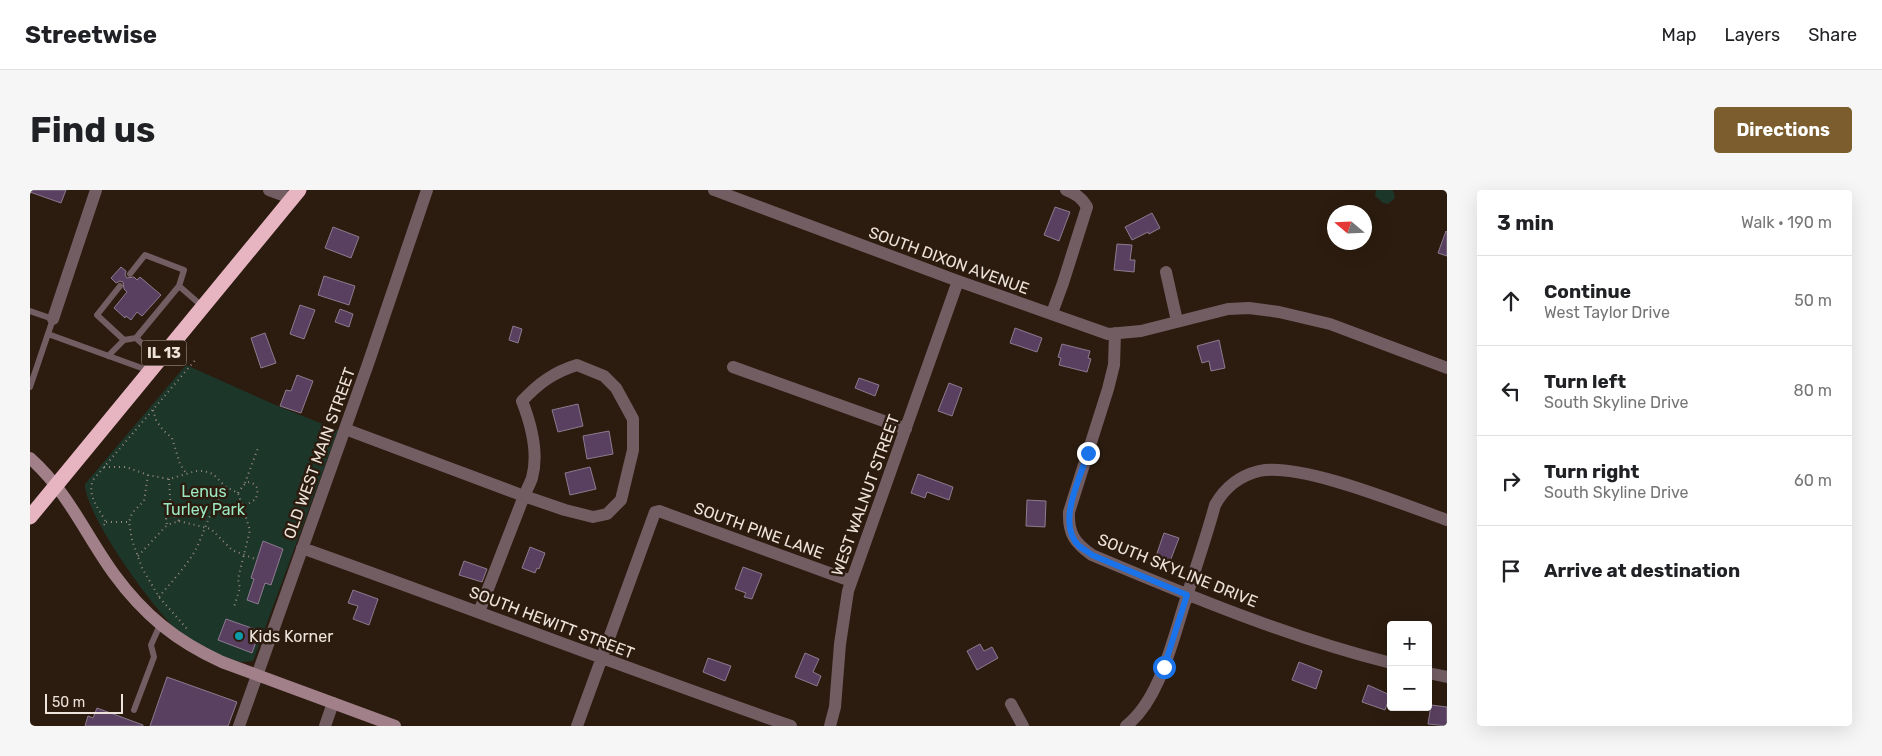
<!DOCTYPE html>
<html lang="en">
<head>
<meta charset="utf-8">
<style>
  :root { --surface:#fff; --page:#f6f6f6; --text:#202124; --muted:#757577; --line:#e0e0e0; --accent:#7c5e2e }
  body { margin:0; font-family:Rubik,sans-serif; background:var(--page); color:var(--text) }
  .controls { position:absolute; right:15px; bottom:15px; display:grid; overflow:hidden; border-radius:5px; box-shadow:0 5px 20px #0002 }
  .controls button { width:45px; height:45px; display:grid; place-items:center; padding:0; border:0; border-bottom:1px solid var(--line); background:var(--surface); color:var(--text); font:25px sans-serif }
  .compass { position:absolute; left:1297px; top:15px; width:45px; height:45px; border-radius:50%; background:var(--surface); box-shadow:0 5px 20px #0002; rotate:289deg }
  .scale { position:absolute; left:15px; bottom:12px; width:78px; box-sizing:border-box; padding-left:5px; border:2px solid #eee3da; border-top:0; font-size:14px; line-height:18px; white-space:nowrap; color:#eee3da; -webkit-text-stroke:4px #2c1c0f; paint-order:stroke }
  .stop { position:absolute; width:15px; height:15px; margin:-11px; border:4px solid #1a73e8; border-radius:50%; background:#fff }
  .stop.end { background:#1a73e8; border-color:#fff; box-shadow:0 1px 5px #0008 }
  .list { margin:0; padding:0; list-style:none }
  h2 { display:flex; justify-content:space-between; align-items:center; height:65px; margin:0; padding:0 20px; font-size:21px }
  h2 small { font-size:16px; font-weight:400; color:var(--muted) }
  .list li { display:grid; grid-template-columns:32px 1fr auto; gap:15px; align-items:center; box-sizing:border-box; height:90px; padding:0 20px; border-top:1px solid var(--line) }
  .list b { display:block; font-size:19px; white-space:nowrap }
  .list p { margin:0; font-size:16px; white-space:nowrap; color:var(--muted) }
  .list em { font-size:16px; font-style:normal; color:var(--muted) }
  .icon { flex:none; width:28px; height:28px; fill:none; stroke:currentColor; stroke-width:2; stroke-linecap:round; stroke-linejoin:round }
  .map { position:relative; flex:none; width:1417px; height:536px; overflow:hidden; border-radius:5px }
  header { display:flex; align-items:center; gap:30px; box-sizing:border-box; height:70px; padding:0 25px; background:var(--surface); border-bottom:1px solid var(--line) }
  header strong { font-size:24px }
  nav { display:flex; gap:28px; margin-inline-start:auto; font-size:18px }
  .intro { display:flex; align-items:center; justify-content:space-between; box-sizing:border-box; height:120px; padding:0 30px }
  h1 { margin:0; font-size:35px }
  .button { padding:12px 22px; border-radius:5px; background:var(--accent); color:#fff; font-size:18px; font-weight:700 }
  main { display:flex; gap:30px; padding:0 30px }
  aside { flex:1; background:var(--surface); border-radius:5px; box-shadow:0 5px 20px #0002 }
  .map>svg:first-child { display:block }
  .green { fill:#1d362a }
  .building { fill:#5a4060; stroke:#8a7b8e }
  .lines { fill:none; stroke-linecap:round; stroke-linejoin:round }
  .path { stroke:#96897e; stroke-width:2; stroke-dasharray:1 4; stroke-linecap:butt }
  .lane { stroke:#725d63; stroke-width:6 }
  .street { stroke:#725d63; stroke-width:12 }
  .secondary { stroke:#a18089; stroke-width:12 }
  .highway { stroke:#e7b4c2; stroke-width:15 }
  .route { stroke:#1a73e8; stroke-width:6 }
  .culture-dot { fill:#0f9aa8; stroke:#2c1c0f; stroke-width:2 }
  .labels { text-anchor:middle; stroke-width:5; stroke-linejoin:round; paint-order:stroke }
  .shield { fill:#2c1c0f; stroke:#b4a79d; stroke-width:1 }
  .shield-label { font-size:15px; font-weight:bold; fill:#eee3da }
  .street-label { font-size:16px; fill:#eee3da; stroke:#2c1c0f }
  .park-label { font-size:16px; fill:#9ae7c2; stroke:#2c1c0f }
  .poi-label { font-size:16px; fill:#eee3da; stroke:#2c1c0f; text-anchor:start }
</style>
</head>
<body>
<header>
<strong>Streetwise</strong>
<nav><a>Map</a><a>Layers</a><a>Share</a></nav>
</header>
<div class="intro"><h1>Find us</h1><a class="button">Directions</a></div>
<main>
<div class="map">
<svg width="1417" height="536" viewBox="0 0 1417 536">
  <rect width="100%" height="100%" fill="#2c1c0f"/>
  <path class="green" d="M1346,0H1363L1365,8L1358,14L1353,13L1345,6Z
    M156,175L250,217L308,240L223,471C220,471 215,472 212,472C196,469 166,455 153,445C128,427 54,324 55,294Z"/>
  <path class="building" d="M0,0H36L31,13L0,2Z
    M1025,17L1040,22L1029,51L1014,45Z
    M1122,23L1130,38L1119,44L1118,42L1102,50L1095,37Z
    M303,37L329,47L321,68L295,58Z
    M1416,41L1417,42V66L1408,63Z
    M1087,54L1102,55L1100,70H1105L1104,82L1084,80Z
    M91,77L96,81L95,85L97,88L104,87L107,90L110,87L131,105L112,126L107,122L101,130L96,126L95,128L84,118L97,102L94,99L93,92L90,91L86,93L81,88Z
    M294,86L325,96L319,115L288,105Z
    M270,115L285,120L274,149L260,144Z
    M310,119L323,124L319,137L305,132Z
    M483,136L492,139L488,153L479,150Z
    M985,138L1012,148L1007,162L980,153Z
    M235,143L246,173L231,178L221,148Z
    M1189,150L1195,178L1181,181L1179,171L1172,173L1167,156Z
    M1032,154L1060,161L1058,168L1061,169L1057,182L1029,175L1031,168L1028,167Z
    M267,185L283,191L271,223L250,216L256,200L261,201Z
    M829,188L849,195L845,206L825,198Z
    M919,193L932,198L922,226L908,221Z
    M548,214L553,236L528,242L522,220Z
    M579,241L583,264L557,269L553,246Z
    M560,277L566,299L540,305L535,283Z
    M888,284L923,297L919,310L897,302L895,308L881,303Z
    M997,310L1016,311L1015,337L996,336Z
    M1134,343L1149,348L1139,374L1125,369Z
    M233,351L253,359L241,395L235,393L228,414L217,410L224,389L221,388Z
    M500,357L515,363L509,379L507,378L505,383L492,378Z
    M434,371L457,379L452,392L429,385Z
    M713,377L732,384L722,409L714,407L716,403L705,399Z
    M323,400L348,409L339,435L323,429L328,416L318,413Z
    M196,429L230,441L222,463L188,450Z
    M950,454L954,461L962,457L968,468L947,480L937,461Z
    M775,463L789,469L783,482L791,486L787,496L765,487Z
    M678,468L701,476L695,491L673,482Z
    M1269,472L1292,481L1286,499L1262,490Z
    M137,487L207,512L198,536H120Z
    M1338,495L1360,505L1355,520L1332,512Z
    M1401,515L1417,517V536L1398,534Z
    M67,518L113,535V536H55L58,526L63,528Z"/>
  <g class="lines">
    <path class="path" d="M123,220L126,230L133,240L142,248L150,274L156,283
      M74,277H96L118,285L139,289L166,281H174L183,284L196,297L208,303L220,340L208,389L210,398L204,417
      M118,285L114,311L102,323L99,332L102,350L112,378L129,407L158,440
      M139,289L141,323
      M215,293L228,258
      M208,303C214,294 219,286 228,299L226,309L213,317
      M141,323L149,331L137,335L136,329Z
      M149,331L181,339L202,360L225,369
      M76,332H99
      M74,335L76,332C68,318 57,305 63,290L167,168
      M108,366L137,335
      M129,407C142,391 158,375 167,357C177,335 181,318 196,297"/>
    <path class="lane" d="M149,96L172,116
      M0,121L23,129L0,197
      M18,144L120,181
      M106,148L129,169
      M94,150L106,148L149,96L154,80L115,65L100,84
      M78,166L94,150L67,125L90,96
      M104,520L124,467L121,455L130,435"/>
    <path class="street" d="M239,0L261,8
      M684,0L928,91L1078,144L1111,141L1198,119L1219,118L1249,122L1300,134L1417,178
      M1136,82L1147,131
      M1022,123L1033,93L1057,17C1052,8 1046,4 1036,0
      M23,129L66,0
      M1085,143L1084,175L1078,199L1039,322C1038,344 1045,353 1062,365C1159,406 1258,447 1361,473
      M547,175L574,186L586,198L603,229V260L591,310L577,324L563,327L535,320L494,306C496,301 500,294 502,288C509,263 501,234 492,211C509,193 524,182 547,175Z
      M703,177L876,239
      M315,239L494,306L449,422
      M272,358C435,416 597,479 761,536
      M1398,483L1417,487
      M981,514L993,536
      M209,536L338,174L397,0
      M295,536L303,513
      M547,536L625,322L629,321L821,391
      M800,536L805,517L810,454L818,401L928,91
      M1096,536C1131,509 1143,447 1157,406C1166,376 1177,345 1185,315C1195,297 1209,286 1229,281C1271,272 1374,315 1417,330"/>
    <path class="secondary" d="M0,268C39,303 55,344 84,384C114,425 146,451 192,472L365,536"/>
    <path class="highway" d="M0,327L269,0"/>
  </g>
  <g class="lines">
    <path class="route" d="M1058,263C1050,288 1026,334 1049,356C1053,359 1058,362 1062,365L1157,405L1134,477"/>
  </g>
  <circle class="culture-dot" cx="209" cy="446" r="5"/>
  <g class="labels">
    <rect class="shield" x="111.5" y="150.5" width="45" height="25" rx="4"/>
    <g class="shield-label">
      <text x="134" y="168">IL 13</text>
    </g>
    <g class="street-label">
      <text transform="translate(919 70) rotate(20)" y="6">SOUTH DIXON AVENUE</text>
      <text transform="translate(289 263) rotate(-70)" y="6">OLD WEST MAIN STREET</text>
      <text transform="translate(835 305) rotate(-70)" y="6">WEST WALNUT STREET</text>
      <text transform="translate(729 340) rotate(20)" y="6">SOUTH PINE LANE</text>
      <text transform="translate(1148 380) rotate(22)" y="6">SOUTH SKYLINE DRIVE</text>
      <text transform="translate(522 432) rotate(21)" y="6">SOUTH HEWITT STREET</text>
    </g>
    <g class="park-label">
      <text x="174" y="307">Lenus<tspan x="174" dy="18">Turley Park</tspan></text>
    </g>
    <g class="poi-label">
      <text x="219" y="452">Kids Korner</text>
    </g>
  </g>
</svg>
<div class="controls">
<button>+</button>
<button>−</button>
</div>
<svg class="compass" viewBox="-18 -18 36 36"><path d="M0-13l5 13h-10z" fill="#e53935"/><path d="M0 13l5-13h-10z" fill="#757577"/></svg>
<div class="scale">50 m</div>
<div class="stop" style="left:1134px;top:477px"></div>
<div class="stop end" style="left:1058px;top:263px"></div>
</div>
<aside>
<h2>3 min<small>Walk · 190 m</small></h2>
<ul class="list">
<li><svg class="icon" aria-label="ahead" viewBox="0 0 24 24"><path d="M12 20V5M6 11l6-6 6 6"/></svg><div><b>Continue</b><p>West Taylor Drive</p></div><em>50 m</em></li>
<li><svg class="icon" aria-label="left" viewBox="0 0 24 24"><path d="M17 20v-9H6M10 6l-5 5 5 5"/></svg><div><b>Turn left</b><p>South Skyline Drive</p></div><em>80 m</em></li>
<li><svg class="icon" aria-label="right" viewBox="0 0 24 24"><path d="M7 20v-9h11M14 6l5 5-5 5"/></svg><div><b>Turn right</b><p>South Skyline Drive</p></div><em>60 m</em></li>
<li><svg class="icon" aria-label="arrive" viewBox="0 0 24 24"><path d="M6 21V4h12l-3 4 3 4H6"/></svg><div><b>Arrive at destination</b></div></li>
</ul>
</aside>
</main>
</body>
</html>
